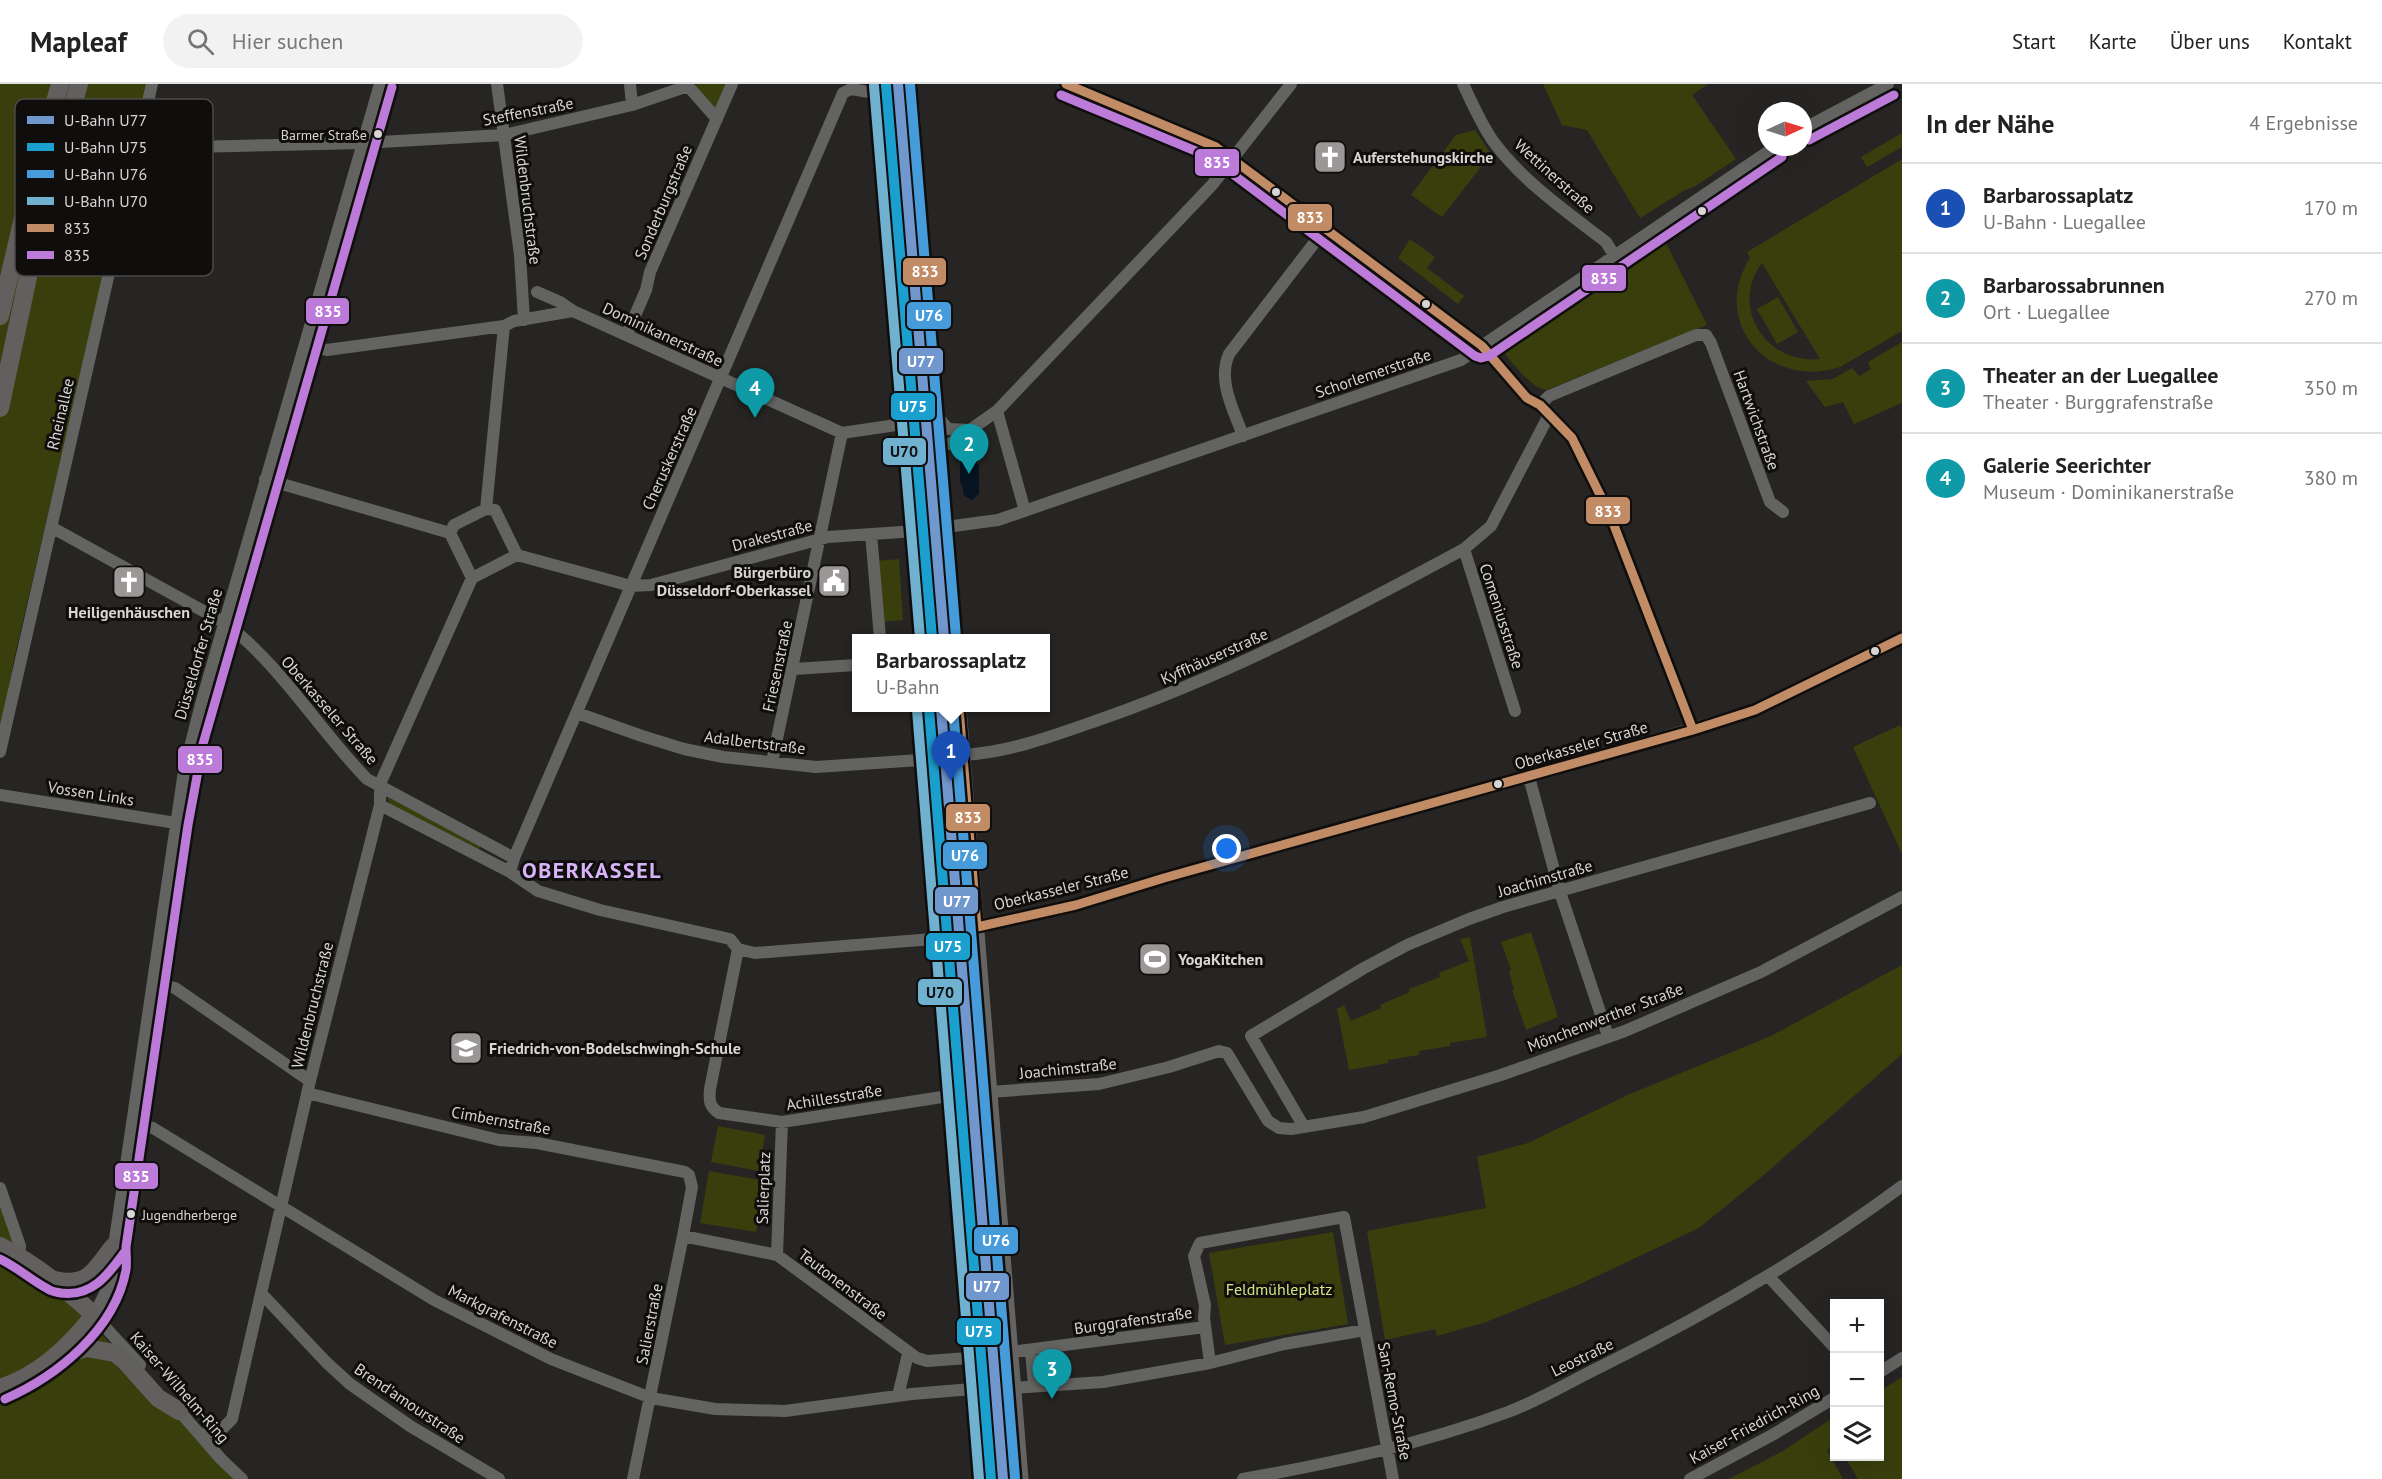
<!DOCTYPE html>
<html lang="de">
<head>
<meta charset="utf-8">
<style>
  :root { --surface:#fff; --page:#f2f2f2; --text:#222; --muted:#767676; --line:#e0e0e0; --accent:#d93025 }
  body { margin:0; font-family:"PT Sans",sans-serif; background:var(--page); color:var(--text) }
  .controls { position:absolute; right:18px; bottom:18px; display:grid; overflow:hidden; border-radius:0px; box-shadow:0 6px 24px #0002 }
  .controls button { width:54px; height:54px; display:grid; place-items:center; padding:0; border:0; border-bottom:2px solid var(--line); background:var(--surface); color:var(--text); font:30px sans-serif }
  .compass { position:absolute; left:1758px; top:18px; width:54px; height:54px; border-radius:50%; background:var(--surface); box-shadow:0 6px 24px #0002; rotate:86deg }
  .you { position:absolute; left:1227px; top:765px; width:21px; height:21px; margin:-15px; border:4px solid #fff; border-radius:50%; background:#1a73e8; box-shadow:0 0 0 9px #1a73e833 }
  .badge { display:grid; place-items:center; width:39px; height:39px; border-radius:50%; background:var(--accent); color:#fff; font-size:20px; font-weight:700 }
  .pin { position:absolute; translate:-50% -50px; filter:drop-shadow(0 2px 3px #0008) }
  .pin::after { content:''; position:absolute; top:32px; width:21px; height:18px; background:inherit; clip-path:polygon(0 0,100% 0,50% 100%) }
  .popup { position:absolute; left:852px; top:550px; width:198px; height:78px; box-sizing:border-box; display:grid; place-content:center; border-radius:0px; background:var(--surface); filter:drop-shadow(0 2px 4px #0005); font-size:20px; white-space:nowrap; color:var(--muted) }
  .popup b { font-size:22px; color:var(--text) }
  .popup::after { content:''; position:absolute; left:50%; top:100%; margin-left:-12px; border:12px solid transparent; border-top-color:var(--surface) }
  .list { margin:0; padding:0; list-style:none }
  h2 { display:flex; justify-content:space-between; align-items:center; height:78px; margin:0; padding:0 24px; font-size:26px }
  h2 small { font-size:20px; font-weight:400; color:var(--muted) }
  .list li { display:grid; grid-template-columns:39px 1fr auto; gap:18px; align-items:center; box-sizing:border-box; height:90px; padding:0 24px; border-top:2px solid var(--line) }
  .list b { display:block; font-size:22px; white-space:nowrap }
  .list p { margin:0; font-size:20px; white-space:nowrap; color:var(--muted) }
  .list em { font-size:20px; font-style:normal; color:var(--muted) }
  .icon { flex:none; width:33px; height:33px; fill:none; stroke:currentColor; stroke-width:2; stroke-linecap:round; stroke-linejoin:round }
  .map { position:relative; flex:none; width:1902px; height:1395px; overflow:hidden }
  header { display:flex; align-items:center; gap:36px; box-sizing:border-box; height:84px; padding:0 30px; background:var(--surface); border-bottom:2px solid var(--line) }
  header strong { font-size:28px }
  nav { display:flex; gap:33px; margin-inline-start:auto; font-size:21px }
  .search { width:420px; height:54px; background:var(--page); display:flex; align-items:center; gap:15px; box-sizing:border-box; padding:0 21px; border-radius:33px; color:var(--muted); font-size:22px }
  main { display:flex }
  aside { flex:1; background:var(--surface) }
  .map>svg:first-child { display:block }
  .green { fill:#393f0c; fill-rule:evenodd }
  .water { fill:#061521 }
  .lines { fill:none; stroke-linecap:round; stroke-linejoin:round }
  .minor { stroke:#636362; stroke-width:12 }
  .major { stroke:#656463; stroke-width:15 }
  .highway { stroke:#62605f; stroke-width:18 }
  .bus-1-casing { stroke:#0f0e0d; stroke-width:14 }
  .bus-2-casing { stroke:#0f0e0d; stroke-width:14 }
  .bus-1 { stroke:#c18c65; stroke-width:9 }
  .bus-2 { stroke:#bd7bd9; stroke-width:9 }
  .metro-1-casing { stroke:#0f0e0d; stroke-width:15 }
  .metro-2-casing { stroke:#0f0e0d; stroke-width:15 }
  .metro-3-casing { stroke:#0f0e0d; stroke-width:15 }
  .metro-4-casing { stroke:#0f0e0d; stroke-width:15 }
  .metro-1 { stroke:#7197cf; stroke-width:10 }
  .metro-2 { stroke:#1a9fce; stroke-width:10 }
  .metro-3 { stroke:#469bdb; stroke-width:10 }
  .metro-4 { stroke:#70b1d0; stroke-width:10 }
  .bus-dot { fill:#d8d5d4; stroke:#0f0e0d; stroke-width:2 }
  .labels { text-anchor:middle; stroke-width:6; stroke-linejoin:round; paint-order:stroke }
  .bus-label { font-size:14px; fill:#d8d5d4; stroke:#0f0e0d; text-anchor:end }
  .street-label { font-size:16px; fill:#d8d5d4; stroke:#0f0e0d }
  .poi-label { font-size:16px; font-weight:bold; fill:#d8d5d4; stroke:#0f0e0d; text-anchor:start }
  .park-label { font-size:16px; fill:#d6e581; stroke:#0f0e0d }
  .district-label { font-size:22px; font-weight:bold; letter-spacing:1.5px; fill:#d7b4f8; stroke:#0f0e0d }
  .key { fill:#0f0e0d; stroke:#4b4a49; stroke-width:1.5 }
  .key-label { font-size:16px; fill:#d8d5d4 }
  .line-badge { stroke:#0f0e0d; stroke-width:2 }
  .badge-label { font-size:16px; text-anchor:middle; font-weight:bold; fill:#fff }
  .pale-badge-label { font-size:16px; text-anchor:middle; font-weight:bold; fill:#111 }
</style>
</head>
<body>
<header>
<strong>Mapleaf</strong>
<div class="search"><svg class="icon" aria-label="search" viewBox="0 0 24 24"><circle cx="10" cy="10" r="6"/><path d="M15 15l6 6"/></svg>Hier suchen</div>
<nav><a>Start</a><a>Karte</a><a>Über uns</a><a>Kontakt</a></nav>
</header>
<main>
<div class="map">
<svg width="1902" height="1395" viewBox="0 0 1902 1395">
  <rect width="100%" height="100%" fill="#272523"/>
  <path class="green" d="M0,0H148L14,575L0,652Z
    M697,0H726L716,23H713L695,2Z
    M1543,0H1708L1692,11L1736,75L1694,103L1685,106L1640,134L1587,46L1562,41Z
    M1475,46L1491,70L1442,133L1411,111L1456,51Z
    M1902,49V63L1867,83L1861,73Z
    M1902,75V247L1840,283C1770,306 1709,240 1750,174L1747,168ZM1762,179L1820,275C1766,281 1729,223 1762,179Z
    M1662,151L1707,241L1546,306C1529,302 1514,280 1502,267L1506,257Z
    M1410,155L1435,173L1427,184L1464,212L1458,220L1398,174Z
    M1778,213L1798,248L1777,260L1757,225Z
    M1902,258V319L1854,340L1843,318L1825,323L1806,297L1833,295L1852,284L1859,292L1871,285L1868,278Z
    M899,475L903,536L880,538L876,477Z
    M1900,641L1902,645V770L1853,663Z
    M387,713L482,761L478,766L389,719Z
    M1531,848L1558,933L1526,946L1512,906L1514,905L1509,888L1511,886L1501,858Z
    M1470,853L1487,953L1450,959V962L1419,967V971L1388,976V979L1349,986L1337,925L1344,921L1351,937L1381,924L1380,921L1410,908L1409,905L1440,893L1439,889L1469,877L1460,855Z
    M1902,881V970L1759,1095L1699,1144L1578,1201L1486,1238L1437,1252L1435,1245L1385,1256L1367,1147L1486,1124L1477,1073L1528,1059L1630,1010L1771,952Z
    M718,1042L765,1051L759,1087L711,1078Z
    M709,1087L765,1097L756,1148L700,1139Z
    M0,1118L21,1180L53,1201L141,1291L236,1395H0Z
    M1333,1148L1348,1240L1225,1261L1209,1169Z
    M1902,1293V1395H1858L1845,1373L1880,1372V1307Z
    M1834,1333V1361L1827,1366L1843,1395H1729L1783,1367Z"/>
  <path class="water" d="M965,364H971L976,368L977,380L979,381V410L972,416L964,412L962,400L960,399V370Z"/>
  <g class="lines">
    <path class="minor" d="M497,0L520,171L524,236
      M630,0L632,21
      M1066,0L1216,63L1482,262L1527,314L1540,321L1572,354L1610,431L1693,646
      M1463,0C1472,19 1481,40 1493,57C1522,97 1567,128 1606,158L1614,171
      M1803,45L1888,0
      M137,62L146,64L363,59L504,51L632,21L688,2L717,35
      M537,208L560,218L573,227
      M627,250L646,206L650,188L732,0
      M305,261L327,266L504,242L514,237L573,227L842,349L896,341L908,345
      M1540,321L1549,312L1696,251H1706L1711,259L1770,418L1783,428
      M997,327L1025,427
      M935,330L948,345L970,346
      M1243,352C1234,326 1217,297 1229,270L1325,145
      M950,360L997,327L1212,101L1291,0
      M265,395L450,449
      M486,425L495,426L517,471L472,494L450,449L454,441Z
      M486,425L504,242
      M51,443L225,539C279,579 319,646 367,695L514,774
      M871,450L880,554
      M517,471L631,502L651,501L828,453L916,447L998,436L1461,276L1775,63
      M794,585L856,581
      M1515,627L1464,465L1491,442L1549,331
      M577,629L642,652L684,665L723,673L816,683L935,675
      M0,668L152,0
      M963,671C1012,668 1058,650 1104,634C1230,590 1347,528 1464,465
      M772,678L842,349
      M1529,693L1560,808L1608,952
      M0,711L176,739
      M380,721L510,788L538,807L600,826L730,855L738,865L755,869L933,855L987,840L1076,821L1164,794L1542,689L1755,626L1902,554
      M510,788L514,774L843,9L851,5L881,10
      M738,865L710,1005C709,1017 709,1022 719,1029L782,1038L961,1010
      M154,899L175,904L310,997
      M990,1008L1099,1000L1169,983L1219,967L1227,969L1268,1037L1279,1044L1291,1045L1364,1033L1501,991L1625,947L1761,888L1902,813
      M307,1009L499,1056L537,1059L685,1088L689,1091L692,1103L683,1152L633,1395
      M133,1041L153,1044L434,1216L551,1275L651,1314L715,1325L785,1327L912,1310L984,1304
      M1304,1043L1251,952L1364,884L1407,861L1469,835L1503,823L1870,719
      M0,1104L20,1162L19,1171
      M683,1152L777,1171L917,1274L927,1277L982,1273
      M777,1171L782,1038
      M1769,1193L1834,1263
      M261,1209L326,1278L350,1300L410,1342L499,1395
      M1031,1266L1034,1302
      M1010,1268L1205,1243
      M1210,1279L1204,1234L1205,1221L1194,1172L1200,1159L1344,1133L1393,1395
      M140,1281L94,1231C105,1210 119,1186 114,1162L184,687L201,620L380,0
      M1880,1288L1902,1274
      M1013,1304L1103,1298L1210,1279L1284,1260L1365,1246
      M898,1312L908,1270
      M175,1322L221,1375L242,1395
      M200,1351L221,1346L232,1335L310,997L380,721V700L472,494
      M1243,1395C1333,1379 1422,1360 1508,1328C1540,1316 1571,1297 1602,1282C1707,1230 1808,1172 1902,1102
      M1690,1395L1774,1350L1834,1314"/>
    <path class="major" d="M880,0L925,554
      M910,0L953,554
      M931,624L990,1395
      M959,624L1021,1395"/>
    <path class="highway" d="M0,232L27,117L60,0
      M0,324L31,179L79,0
      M0,1162C35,1180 65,1204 94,1231C70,1262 38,1292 0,1304
      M55,1196C90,1204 95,1184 114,1162
      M58,1272L86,1264L115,1269L125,1277L158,1314L179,1327"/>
    <g class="bus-1-casing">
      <path id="bus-1" d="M910,0L953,554
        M1066,0L1216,63L1482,262L1527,314L1540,321L1572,354L1610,431L1693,646
        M959,624L977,843
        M977,843L1076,821L1164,794L1693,646L1755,626L1902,554"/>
    </g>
    <g class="bus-2-casing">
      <path id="bus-2" d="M1061,11L1210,73L1475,272L1481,274L1489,272L1782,73
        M1809,56L1894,11
        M0,1175C17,1183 31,1196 48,1205C52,1208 56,1208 61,1209C92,1213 108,1191 124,1169
        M5,1315C57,1292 115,1246 126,1186C127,1179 126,1170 126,1163L188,741L203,660L392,3"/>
    </g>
    <use href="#bus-1" class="bus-1"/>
    <use href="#bus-2" class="bus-2"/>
    <g class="metro-1-casing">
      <path id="metro-1" d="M898,0L944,554
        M941,624L1003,1395"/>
    </g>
    <g class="metro-2-casing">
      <path id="metro-2" d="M886,1L932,554
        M929,625L991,1395"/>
    </g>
    <g class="metro-3-casing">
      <path id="metro-3" d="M910,0L956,553
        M953,624L1015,1394"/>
    </g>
    <g class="metro-4-casing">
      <path id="metro-4" d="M874,2L920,554
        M917,626L979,1395"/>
    </g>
    <use href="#metro-1" class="metro-1"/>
    <use href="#metro-2" class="metro-2"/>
    <use href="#metro-3" class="metro-3"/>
    <use href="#metro-4" class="metro-4"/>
  </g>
  <defs>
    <g id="church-square" transform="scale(1.725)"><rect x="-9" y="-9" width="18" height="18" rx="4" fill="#9a9796" stroke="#0f0e0d"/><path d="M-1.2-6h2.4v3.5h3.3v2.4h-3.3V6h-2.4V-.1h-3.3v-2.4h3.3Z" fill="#fff"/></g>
    <g id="civic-square" transform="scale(1.725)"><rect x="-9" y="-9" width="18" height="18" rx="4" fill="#9a9796" stroke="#0f0e0d"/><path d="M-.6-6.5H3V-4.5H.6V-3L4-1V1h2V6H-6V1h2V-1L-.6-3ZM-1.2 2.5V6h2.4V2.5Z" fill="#fff"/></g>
    <g id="stadium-square" transform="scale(1.725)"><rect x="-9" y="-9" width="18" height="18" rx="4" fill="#9a9796" stroke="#0f0e0d"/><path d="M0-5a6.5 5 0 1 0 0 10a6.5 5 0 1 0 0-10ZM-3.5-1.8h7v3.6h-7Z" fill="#fff"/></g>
    <g id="school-square" transform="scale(1.725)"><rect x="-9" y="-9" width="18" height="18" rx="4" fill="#9a9796" stroke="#0f0e0d"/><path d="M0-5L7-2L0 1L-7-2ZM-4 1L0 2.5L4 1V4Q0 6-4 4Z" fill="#fff"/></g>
  </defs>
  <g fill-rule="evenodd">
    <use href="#church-square" x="1330" y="73"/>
    <use href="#civic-square" x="834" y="497"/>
    <use href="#church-square" x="129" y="498"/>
    <use href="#stadium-square" x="1155" y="875"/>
    <use href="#school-square" x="466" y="964"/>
  </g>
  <g class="bus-dot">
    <circle cx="378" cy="50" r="5"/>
    <circle cx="1276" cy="108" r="5"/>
    <circle cx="1702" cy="127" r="5"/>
    <circle cx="1426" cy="220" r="5"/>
    <circle cx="1875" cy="567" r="5"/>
    <circle cx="1498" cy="700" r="5"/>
    <circle cx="131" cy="1130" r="5"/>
  </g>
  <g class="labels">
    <g class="bus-label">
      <text x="367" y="56">Barmer Straße</text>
      <text x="142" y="1136" text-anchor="start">Jugendherberge</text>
    </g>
    <g class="street-label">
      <text transform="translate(528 27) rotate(-11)" y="6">Steffenstraße</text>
      <text transform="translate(1555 92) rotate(42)" y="6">Wettinerstraße</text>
      <text transform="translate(528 116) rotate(83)" y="6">Wildenbruchstraße</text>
      <text transform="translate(663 118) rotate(-67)" y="6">Sonderburgstraße</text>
      <text transform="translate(663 250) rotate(25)" y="6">Dominikanerstraße</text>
      <text transform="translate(1373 289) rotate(-19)" y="6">Schorlemerstraße</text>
      <text transform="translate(60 330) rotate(-77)" y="6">Rheinallee</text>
      <text transform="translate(1757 336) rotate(70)" y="6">Hartwichstraße</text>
      <text transform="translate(669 374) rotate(-66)" y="6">Cheruskerstraße</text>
      <text transform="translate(772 451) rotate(-15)" y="6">Drakestraße</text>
      <text transform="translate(1502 532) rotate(72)" y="6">Comeniusstraße</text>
      <text transform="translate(198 570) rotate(-74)" y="6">Düsseldorfer Straße</text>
      <text transform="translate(1214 572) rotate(-24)" y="6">Kyffhäuserstraße</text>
      <text transform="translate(777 582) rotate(-78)" y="6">Friesenstraße</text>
      <text transform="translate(330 626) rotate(49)" y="6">Oberkasseler Straße</text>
      <text transform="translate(755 658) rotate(7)" y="6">Adalbertstraße</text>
      <text transform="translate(1581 661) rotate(-16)" y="6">Oberkasseler Straße</text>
      <text transform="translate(91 709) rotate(9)" y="6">Vossen Links</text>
      <text transform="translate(1545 794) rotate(-16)" y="6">Joachimstraße</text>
      <text transform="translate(1061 804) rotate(-14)" y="6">Oberkasseler Straße</text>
      <text transform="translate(312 921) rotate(-76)" y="6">Wildenbruchstraße</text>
      <text transform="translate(1605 933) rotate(-21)" y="6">Mönchenwerther Straße</text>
      <text transform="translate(1068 984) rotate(-6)" y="6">Joachimstraße</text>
      <text transform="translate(834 1013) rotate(-9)" y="6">Achillesstraße</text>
      <text transform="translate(501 1036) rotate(10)" y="6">Cimbernstraße</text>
      <text transform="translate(763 1104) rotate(-88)" y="6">Salierplatz</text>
      <text transform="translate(843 1200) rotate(37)" y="6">Teutonenstraße</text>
      <text transform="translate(503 1232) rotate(27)" y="6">Markgrafenstraße</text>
      <text transform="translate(1133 1236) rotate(-8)" y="6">Burggrafenstraße</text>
      <text transform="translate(649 1240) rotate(-79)" y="6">Salierstraße</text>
      <text transform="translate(1582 1273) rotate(-26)" y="6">Leostraße</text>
      <text transform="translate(180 1303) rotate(49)" y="6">Kaiser-Wilhelm-Ring</text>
      <text transform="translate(1395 1317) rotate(79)" y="6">San-Remo-Straße</text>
      <text transform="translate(410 1319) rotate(34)" y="6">Brend'amourstraße</text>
      <text transform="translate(1754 1340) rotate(-29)" y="6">Kaiser-Friedrich-Ring</text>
    </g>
    <g class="poi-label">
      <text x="1353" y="79">Auferstehungskirche</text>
      <text x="811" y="494" text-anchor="end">Bürgerbüro<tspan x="811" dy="18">Düsseldorf-Oberkassel</tspan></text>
      <text x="129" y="534" text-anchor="middle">Heiligenhäuschen</text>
      <text x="1178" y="881">YogaKitchen</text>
      <text x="489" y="970">Friedrich-von-Bodelschwingh-Schule</text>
    </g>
    <g class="park-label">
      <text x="1279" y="1211">Feldmühleplatz</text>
    </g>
    <g class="district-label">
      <text x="592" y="794">OBERKASSEL</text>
    </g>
  </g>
  <rect x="15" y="15" width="198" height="177" rx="9" class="key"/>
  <rect x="27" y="32" width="27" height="8" fill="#7197cf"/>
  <rect x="27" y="59" width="27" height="8" fill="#1a9fce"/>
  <rect x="27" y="86" width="27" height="8" fill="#469bdb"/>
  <rect x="27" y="113" width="27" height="8" fill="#70b1d0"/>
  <rect x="27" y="140" width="27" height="8" fill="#c18c65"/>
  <rect x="27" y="167" width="27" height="8" fill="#bd7bd9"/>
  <g class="key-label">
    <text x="64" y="42">U-Bahn U77</text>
    <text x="64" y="69">U-Bahn U75</text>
    <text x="64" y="96">U-Bahn U76</text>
    <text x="64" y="123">U-Bahn U70</text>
    <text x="64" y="150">833</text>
    <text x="64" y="177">835</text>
  </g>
  <g class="line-badge">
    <rect x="1194" y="64" width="46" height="29" rx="6" fill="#bd7bd9"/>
    <rect x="1287" y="119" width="46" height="29" rx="6" fill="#c18c65"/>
    <rect x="902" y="173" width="45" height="29" rx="6" fill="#c18c65"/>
    <rect x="1581" y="180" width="46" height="28" rx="6" fill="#bd7bd9"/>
    <rect x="305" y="213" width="45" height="28" rx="6" fill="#bd7bd9"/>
    <rect x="906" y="217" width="46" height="29" rx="6" fill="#469bdb"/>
    <rect x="898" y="263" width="46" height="28" rx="6" fill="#7197cf"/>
    <rect x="890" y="308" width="46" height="29" rx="6" fill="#1a9fce"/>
    <rect x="882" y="353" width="45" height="29" rx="6" fill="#70b1d0"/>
    <rect x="1585" y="412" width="46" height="29" rx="6" fill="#c18c65"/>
    <rect x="177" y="661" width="46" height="29" rx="6" fill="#bd7bd9"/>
    <rect x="945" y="719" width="46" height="29" rx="6" fill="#c18c65"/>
    <rect x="942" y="757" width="46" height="29" rx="6" fill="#469bdb"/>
    <rect x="934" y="802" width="45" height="29" rx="6" fill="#7197cf"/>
    <rect x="925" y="848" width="46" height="29" rx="6" fill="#1a9fce"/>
    <rect x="917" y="894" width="46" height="28" rx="6" fill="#70b1d0"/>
    <rect x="114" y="1078" width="45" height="28" rx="6" fill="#bd7bd9"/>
    <rect x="973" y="1142" width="46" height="29" rx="6" fill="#469bdb"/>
    <rect x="965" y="1188" width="45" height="29" rx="6" fill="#7197cf"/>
    <rect x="956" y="1233" width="46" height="29" rx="6" fill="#1a9fce"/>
  </g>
  <g class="badge-label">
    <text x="1217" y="84">835</text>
    <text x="1310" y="139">833</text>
    <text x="925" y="193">833</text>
    <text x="1604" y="200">835</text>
    <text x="328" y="233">835</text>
    <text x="929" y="237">U76</text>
    <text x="921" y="283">U77</text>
    <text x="913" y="328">U75</text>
    <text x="1608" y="433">833</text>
    <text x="200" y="681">835</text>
    <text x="968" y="739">833</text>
    <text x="965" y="777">U76</text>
    <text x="957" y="823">U77</text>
    <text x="948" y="868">U75</text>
    <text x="136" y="1098">835</text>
    <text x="996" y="1162">U76</text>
    <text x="987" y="1208">U77</text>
    <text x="979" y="1253">U75</text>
  </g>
  <g class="pale-badge-label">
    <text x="904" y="373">U70</text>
    <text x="940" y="914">U70</text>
  </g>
</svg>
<div class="controls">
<button>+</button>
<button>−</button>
<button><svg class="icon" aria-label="layers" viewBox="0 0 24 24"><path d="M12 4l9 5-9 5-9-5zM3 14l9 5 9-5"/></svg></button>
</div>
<svg class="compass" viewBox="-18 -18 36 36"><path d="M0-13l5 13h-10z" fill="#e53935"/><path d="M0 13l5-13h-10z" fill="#767676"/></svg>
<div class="you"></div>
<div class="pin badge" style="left:951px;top:697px;background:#1a4fb4">1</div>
<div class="popup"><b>Barbarossaplatz</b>U-Bahn</div>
<div class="pin badge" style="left:969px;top:390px;background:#0f9aa8">2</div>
<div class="pin badge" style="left:1052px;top:1315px;background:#0f9aa8">3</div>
<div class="pin badge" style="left:755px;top:334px;background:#0f9aa8">4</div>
</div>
<aside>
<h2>In der Nähe<small>4 Ergebnisse</small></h2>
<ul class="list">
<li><span class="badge" style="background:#1a4fb4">1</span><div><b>Barbarossaplatz</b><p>U-Bahn · Luegallee</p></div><em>170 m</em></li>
<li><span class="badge" style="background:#0f9aa8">2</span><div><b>Barbarossabrunnen</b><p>Ort · Luegallee</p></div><em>270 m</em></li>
<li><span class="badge" style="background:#0f9aa8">3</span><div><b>Theater an der Luegallee</b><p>Theater · Burggrafenstraße</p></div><em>350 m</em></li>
<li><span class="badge" style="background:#0f9aa8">4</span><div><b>Galerie Seerichter</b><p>Museum · Dominikanerstraße</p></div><em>380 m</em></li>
</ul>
</aside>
</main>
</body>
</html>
